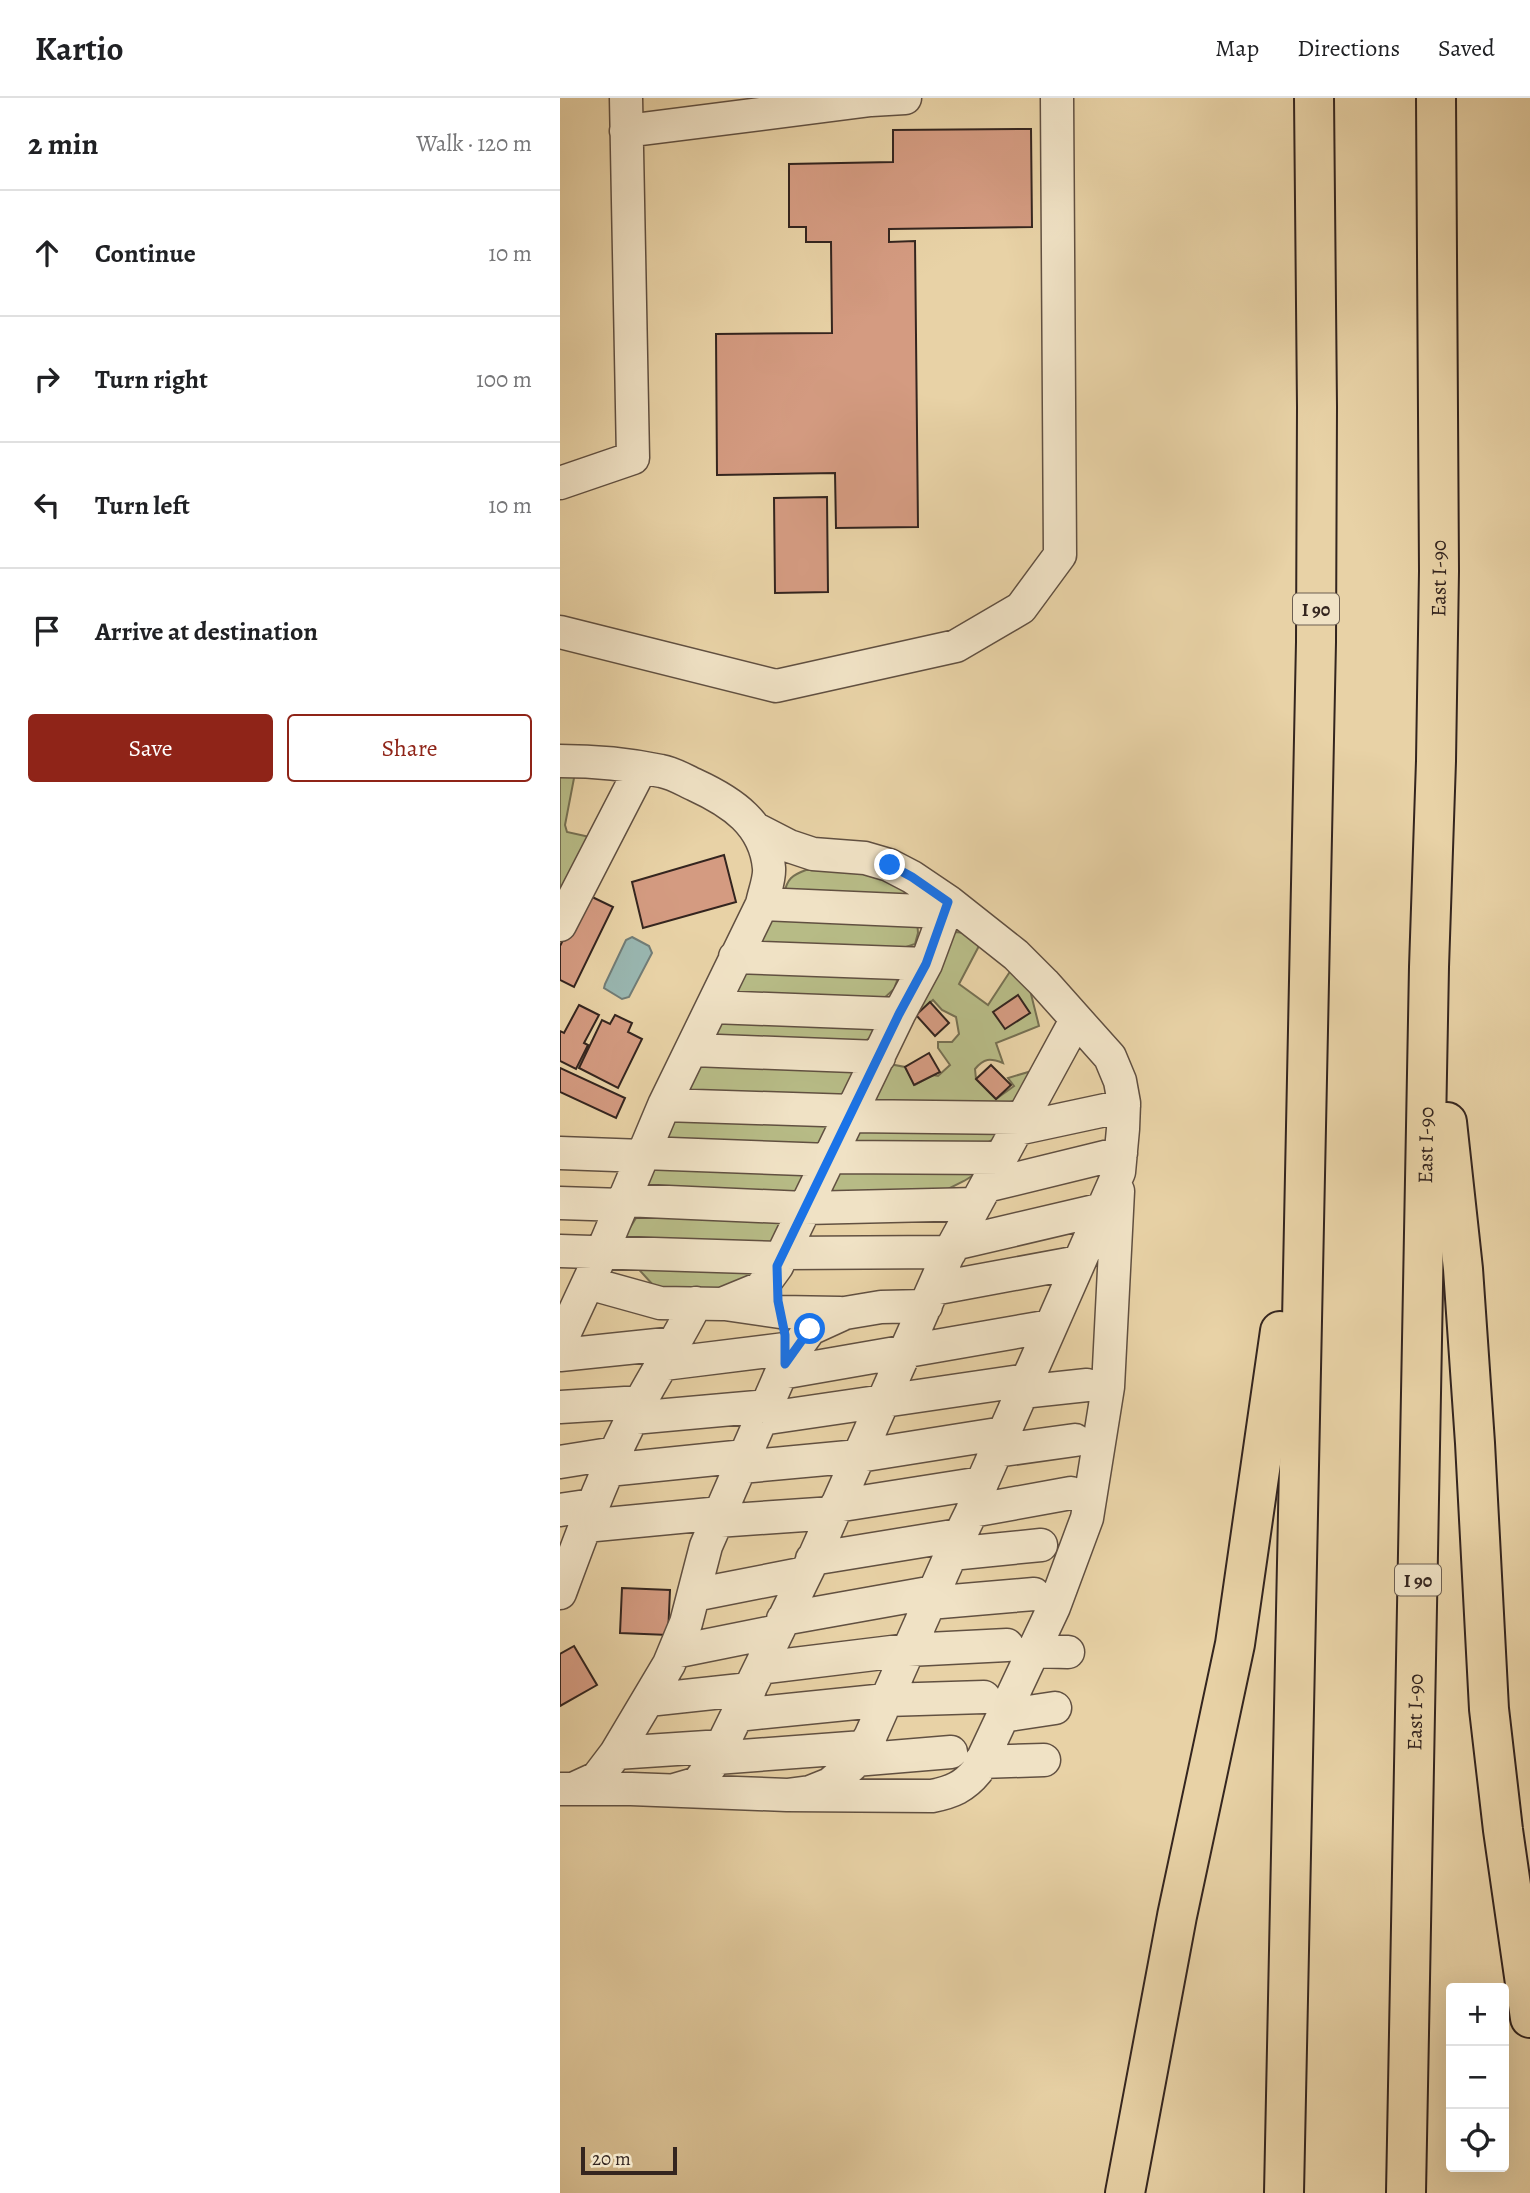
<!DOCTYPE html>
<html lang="en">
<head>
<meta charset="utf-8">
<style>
  :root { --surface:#fff; --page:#f2f2f2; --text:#202124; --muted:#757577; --line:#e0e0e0; --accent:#8f2418 }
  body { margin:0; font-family:Alegreya,serif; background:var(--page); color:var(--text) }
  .controls { position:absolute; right:21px; bottom:21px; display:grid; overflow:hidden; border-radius:7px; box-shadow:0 7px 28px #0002 }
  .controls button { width:63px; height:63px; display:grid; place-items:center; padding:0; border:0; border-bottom:2px solid var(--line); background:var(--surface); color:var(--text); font:35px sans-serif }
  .scale { position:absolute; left:21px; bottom:18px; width:96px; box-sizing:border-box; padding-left:7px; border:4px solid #34251f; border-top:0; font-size:19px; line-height:24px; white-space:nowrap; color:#34251f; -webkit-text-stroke:5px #f0e2c5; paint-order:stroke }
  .stop { position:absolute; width:21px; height:21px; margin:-16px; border:5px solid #1a73e8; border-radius:50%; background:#fff }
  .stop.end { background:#1a73e8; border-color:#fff; box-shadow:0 2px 7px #0008 }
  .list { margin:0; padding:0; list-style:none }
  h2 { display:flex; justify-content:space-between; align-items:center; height:91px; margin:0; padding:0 28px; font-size:30px }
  h2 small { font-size:23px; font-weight:400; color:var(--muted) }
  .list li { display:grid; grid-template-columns:46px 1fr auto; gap:21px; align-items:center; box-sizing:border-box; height:126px; padding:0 28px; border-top:2px solid var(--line) }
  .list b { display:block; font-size:26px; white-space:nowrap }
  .list em { font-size:23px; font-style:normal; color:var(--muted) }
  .actions { display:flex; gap:14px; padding:21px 28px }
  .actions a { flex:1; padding:16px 0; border:2px solid var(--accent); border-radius:7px; text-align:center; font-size:24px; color:var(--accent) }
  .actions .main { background:var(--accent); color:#fff }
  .icon { flex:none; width:38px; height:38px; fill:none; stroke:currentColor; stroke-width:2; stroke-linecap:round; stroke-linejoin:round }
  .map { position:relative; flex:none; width:970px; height:2095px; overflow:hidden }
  header { display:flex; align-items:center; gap:42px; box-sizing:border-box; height:98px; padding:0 35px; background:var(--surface); border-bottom:2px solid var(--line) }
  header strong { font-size:33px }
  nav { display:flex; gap:38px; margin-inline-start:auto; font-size:24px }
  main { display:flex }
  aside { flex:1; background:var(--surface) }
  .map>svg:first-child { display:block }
  .green { fill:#b7bb86; stroke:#767052; stroke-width:2 }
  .water { fill:#99b6b0; stroke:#717c76; stroke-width:2 }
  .building { fill:#d49b81; stroke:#34251f; stroke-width:2 }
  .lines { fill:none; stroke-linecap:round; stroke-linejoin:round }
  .minor-casing { stroke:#615041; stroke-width:35 }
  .highway-casing { stroke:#34251f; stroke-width:42 }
  .minor { stroke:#f0e2c5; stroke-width:32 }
  .highway { stroke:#e8d2a6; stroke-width:38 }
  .route { stroke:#1a73e8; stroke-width:9 }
  .labels { text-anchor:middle; stroke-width:5; stroke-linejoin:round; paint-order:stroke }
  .shield { fill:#f0e2c5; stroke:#6c5e51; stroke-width:2 }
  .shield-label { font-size:19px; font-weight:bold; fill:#34251f }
  .street-label { font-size:21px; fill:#34251f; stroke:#f0e2c5 }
</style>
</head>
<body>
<header>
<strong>Kartio</strong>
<nav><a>Map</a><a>Directions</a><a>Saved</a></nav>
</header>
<main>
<aside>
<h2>2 min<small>Walk · 120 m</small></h2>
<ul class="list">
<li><svg class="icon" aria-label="ahead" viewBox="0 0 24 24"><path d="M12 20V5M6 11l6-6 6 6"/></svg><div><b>Continue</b></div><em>10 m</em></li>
<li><svg class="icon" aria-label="right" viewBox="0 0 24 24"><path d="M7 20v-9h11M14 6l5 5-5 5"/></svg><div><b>Turn right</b></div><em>100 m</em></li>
<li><svg class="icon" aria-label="left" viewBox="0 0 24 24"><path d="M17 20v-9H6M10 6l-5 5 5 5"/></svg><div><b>Turn left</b></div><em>10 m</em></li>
<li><svg class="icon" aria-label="arrive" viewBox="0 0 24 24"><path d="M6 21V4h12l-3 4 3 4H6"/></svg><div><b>Arrive at destination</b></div></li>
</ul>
<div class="actions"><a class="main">Save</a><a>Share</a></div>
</aside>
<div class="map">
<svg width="970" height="2095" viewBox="0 0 970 2095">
  <rect width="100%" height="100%" fill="#e8d2a6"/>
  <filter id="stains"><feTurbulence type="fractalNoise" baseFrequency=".00286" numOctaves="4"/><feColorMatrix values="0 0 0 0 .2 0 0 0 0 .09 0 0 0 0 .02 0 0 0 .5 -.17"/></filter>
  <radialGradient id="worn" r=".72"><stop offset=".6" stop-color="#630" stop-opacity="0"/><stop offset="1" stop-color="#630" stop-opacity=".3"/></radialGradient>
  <path class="green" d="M0,675H15L5,727L7,734L34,740L0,810Z
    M246,772C275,772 334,771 350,800L224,796C227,781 232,777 246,772Z
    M211,820L357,822L358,835L355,846L328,855L201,844Z
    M396,834L404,835L420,846L399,886L428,907L451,872L470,892L479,928L436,945L443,965C430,960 424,960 415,971L416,981L436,1001L454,988L448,980L475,972L456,1002L439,1008L312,1007L329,966L345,969L355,987L373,977L378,978L390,967L378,950V944H392L399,936L396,919L382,912L373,902L356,917L354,922L349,921L391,838Z
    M183,874L338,880L334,891L321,903L173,899Z
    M162,917L315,929L316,937L301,945L152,943Z
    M135,967L295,973L287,994L274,1002L130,996L126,987Z
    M117,1018L270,1026L268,1035L257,1047L108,1043V1038Z
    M431,1028L439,1038L421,1048L296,1049L293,1038L302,1033Z
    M98,1067L245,1069L247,1078L232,1103L86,1097L89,1079Z
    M281,1070L414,1072L412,1078L404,1083L384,1093L265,1098Z
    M81,1112L226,1119L216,1142L206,1147L66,1144V1136Z
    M73,1165L200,1171L171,1193L117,1195L94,1188Z"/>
  <path class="water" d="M72,839L89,848L92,855L69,899L62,901L44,890L45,886L66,842Z"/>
  <path class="building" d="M471,31L472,129L329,131V144L355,143L358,429L276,430L275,375L157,377L156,236L272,235L271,144H246V129H229V66L333,64V32Z
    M267,399L268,494L215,495L214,400Z
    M164,757L176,804L83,830L72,784Z
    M26,796L53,809L14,889L0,882V848Z
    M458,897L470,915L445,931L433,914Z
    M370,904L389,925L375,938L356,917Z
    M19,907L39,917L24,945L28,947L16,971L0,963V933L4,935Z
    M55,917L72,925L68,934L82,941L58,990L19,970L42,922L50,926Z
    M369,955L380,974L354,987L345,969Z
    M431,967L451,987L436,1001L416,981Z
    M0,970L65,1000L56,1020L0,994Z
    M62,1490L110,1492L108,1537L60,1535Z
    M14,1548L37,1587L0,1608V1556Z"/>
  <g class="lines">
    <g class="minor-casing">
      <path id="minor" d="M66,33L311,2L345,0
        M0,385L73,360L66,0
        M0,534L216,588L396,548L461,510L500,457L497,0
        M0,663C34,663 68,666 101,673C113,675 124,682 135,687C172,704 205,726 209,770C210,781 204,795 202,806L104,1007L40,1159L0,1245
        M196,731L229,748L253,756L305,760L329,767L352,779L389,804L456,857L484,885L550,959L560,983L564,1005L563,1031L559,1074L422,1385L412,1413L391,1456L310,1639L292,1667L270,1686L250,1694L227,1697
        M202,806L384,814
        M0,827L81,670
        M175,859L366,866
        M153,909L339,916
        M133,952L319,959
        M104,1007L293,1013
        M290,1018L463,1020
        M457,1031L564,1008
        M0,1055L83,1058
        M84,1055L269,1062
        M271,1059L441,1060
        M426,1088L561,1055
        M64,1102L245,1110L416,1106
        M0,1105L62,1107
        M394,1146L543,1111
        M0,1153L220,1160
        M223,1155L390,1154
        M28,1185L100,1205L162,1206L201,1190L217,1168L339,916L366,866L389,804
        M373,1191L519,1164
        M165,1206L220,1214L280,1215
        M0,1257L116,1245
        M104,1266L225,1251
        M221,1275L491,1228
        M462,1294L527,1287
        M0,1309L81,1304
        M73,1320L207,1308
        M201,1321L467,1282
        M436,1353L515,1342
        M0,1364L56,1355
        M181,1369L299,1358L444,1335
        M48,1372L185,1358
        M276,1408L422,1385
        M0,1412L33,1407
        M412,1413L511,1395
        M157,1423L273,1415
        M25,1428L161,1415
        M391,1456L481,1447
        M252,1461L399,1437
        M0,1495C24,1430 48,1364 81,1303C99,1270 119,1239 136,1205
        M134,1497L246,1475
        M369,1505L474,1496
        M223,1521L374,1494
        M473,1553L508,1554
        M114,1554L218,1533
        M200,1570L348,1552L447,1547
        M88,1602L190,1591
        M177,1617L326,1602L424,1599
        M442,1618L495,1610
        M56,1655L162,1648
        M156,1660L303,1649
        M295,1662L391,1654
        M420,1664L484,1662
        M0,1691H71L227,1697L372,1698C392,1694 404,1689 417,1673L494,1509L527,1420L548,1289L558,1093
        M13,1691L37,1680L56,1655L109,1566L126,1525L146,1448L225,1266L250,1231L285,1215L321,1209L366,1208
        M114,1692L138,1685L156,1660L255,1457L387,1159L516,922"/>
    </g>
    <g class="highway-casing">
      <g id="highway">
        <path d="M887,1024L903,1171L915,1345L929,1611L943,1732L970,1920"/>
        <path d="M565,2095L617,1818L675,1546L720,1233"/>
        <path d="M724,2095L756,544L757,309L754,0"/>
        <path id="s1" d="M846,2095L869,869L876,663L879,473L876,0"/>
      </g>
    </g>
    <use href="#minor" class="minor"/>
    <use href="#highway" class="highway"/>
  </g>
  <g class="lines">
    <path class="route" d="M250,1231L225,1266V1237L218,1203L217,1168L339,916L366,866L388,804L352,779L330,767"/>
  </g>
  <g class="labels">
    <g class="shield">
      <rect x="733" y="495.5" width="46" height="31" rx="5"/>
      <rect x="835" y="1466.5" width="46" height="31" rx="5"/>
    </g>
    <g class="shield-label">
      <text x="756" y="518">I 90</text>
      <text x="858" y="1489">I 90</text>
    </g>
    <g class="street-label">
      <text dy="7" stroke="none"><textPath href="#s1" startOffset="1615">East I-90</textPath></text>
      <text dy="7" stroke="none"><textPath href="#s1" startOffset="1048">East I-90</textPath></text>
      <text dy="7" stroke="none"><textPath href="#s1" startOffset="481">East I-90</textPath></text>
    </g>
  </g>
  <rect width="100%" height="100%" filter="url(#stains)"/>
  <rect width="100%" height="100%" fill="url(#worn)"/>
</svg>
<div class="controls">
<button>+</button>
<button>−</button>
<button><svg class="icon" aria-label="locate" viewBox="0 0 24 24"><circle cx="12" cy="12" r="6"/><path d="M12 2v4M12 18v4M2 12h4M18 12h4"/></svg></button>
</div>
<div class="scale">20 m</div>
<div class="stop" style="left:250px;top:1231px"></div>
<div class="stop end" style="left:330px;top:767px"></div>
</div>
</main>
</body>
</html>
